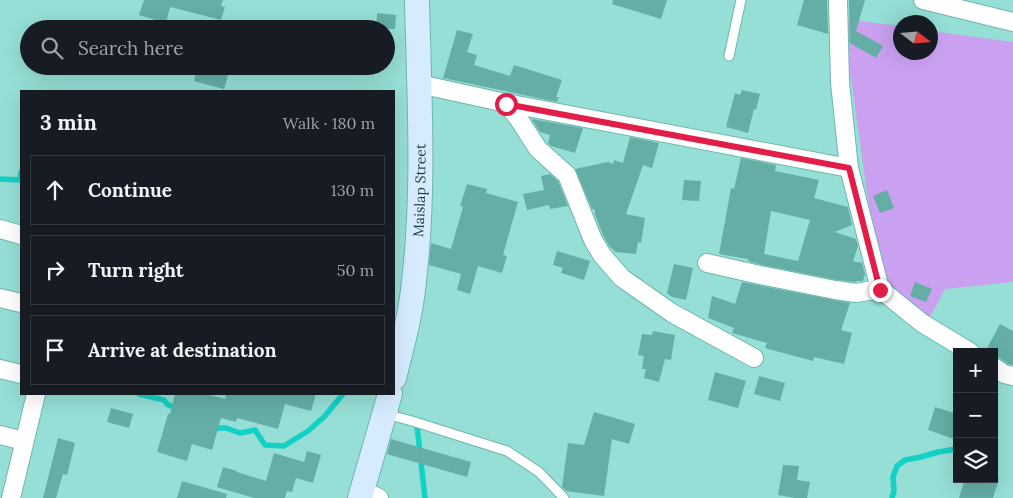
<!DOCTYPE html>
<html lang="en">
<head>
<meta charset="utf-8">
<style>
  :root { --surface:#171b24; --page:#242831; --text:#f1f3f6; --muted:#9ea1a6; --line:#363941 }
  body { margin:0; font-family:Lora,serif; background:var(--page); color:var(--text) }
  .controls { position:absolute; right:15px; bottom:15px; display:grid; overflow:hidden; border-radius:0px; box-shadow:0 5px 20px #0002 }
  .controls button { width:45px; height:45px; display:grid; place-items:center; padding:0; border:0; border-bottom:1px solid var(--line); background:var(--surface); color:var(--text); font:25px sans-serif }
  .compass { position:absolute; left:893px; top:15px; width:45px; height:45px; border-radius:50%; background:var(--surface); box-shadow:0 5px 20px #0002; rotate:106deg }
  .stop { position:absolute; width:15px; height:15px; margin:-11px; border:4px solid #e11d48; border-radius:50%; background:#fff }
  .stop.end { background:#e11d48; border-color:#fff; box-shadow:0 1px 5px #0008 }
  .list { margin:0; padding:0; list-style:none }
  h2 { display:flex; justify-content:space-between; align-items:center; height:65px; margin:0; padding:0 20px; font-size:21px }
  h2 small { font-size:16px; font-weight:400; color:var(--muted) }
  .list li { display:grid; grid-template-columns:32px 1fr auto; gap:15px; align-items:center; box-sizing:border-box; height:70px; margin:0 10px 10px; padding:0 10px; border:1px solid var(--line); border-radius:0px }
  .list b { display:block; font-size:19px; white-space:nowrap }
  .list em { font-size:16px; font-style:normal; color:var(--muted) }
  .icon { flex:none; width:28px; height:28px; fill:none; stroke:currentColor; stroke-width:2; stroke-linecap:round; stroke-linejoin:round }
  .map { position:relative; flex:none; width:1013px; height:498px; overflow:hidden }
  .search { position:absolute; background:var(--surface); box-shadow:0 5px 20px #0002; left:20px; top:20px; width:375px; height:55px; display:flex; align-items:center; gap:12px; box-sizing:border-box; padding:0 18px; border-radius:28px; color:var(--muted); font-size:19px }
  .panel { position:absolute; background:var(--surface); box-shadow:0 5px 20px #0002; left:20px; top:90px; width:375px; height:305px; border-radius:0px }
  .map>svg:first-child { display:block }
  .green { fill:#c9a1f0 }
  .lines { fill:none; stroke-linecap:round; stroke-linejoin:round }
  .stream { stroke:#13d1c4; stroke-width:5.5 }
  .building { fill:#64aea6; fill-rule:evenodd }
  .lane-casing { stroke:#6eb7af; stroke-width:11 }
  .street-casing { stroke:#6eb7af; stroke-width:20 }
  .secondary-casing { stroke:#6eb7af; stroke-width:26 }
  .lane { stroke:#fff; stroke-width:9 }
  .street { stroke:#fff; stroke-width:18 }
  .secondary { stroke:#d6ecfe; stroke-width:24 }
  .route { stroke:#e11d48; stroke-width:6 }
  .labels { text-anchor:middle; stroke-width:4; stroke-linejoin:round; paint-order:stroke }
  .street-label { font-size:14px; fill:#1d3c39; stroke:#95dfd6 }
</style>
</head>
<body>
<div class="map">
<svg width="1013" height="498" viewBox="0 0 1013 498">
  <rect width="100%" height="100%" fill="#95dfd6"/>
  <path class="green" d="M852,20L900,26V52H930L931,31L1013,42V282L945,289L930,317L889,285L880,286L843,21Z"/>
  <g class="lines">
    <path class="stream" d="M0,179L20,180L21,172
      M139,394L164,400L167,404L177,409
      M413,423L417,426L425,498
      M212,428H226L240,433L255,430L265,445L284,446L308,431L324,417L343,394
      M892,498L894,491L893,477L897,466L905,460L921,457L938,452L957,449"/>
  </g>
  <path class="building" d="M144,0H223L221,6L225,7L221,20L170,7L166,23L139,15Z
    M613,0H667L661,19L612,4Z
    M804,0H827L828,34L797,25Z
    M849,0H865L856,31L883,46L876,58L850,43Z
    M377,13L396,15L395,29H376Z
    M457,30L473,34L467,52L477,55L474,65L510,76L514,65L562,80L556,97H559L557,102L443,78Z
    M198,66H231L224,89L194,81Z
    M742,90L760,94L756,110L754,109L748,133L726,127L735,93L740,95Z
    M532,119L583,128L575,153L551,146L548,143L550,135L540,132L532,120Z
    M630,137L659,143L652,168L643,165L626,214L645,218L641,243L638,242L636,254L616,252L609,246L603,235L595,215V210L592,209L575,169L608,162L613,164L614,160L623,163Z
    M741,158L776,165L775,171L819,180L814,198L848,207L852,225L835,232L856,239L858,246L853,261L862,263L865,274L863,281H857L856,282L837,280L762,265L748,261V259L719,254L731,188L734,189ZM771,211L810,220L798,261L764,254Z
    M550,174L558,181L568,206L550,209L549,205L527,210L523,194L544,190L541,176Z
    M684,180L701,181L699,201L682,200Z
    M467,184L487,189L486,193L518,202L503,255L507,256L502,273L478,266L470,294L457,290L461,274L429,265L431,243L451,249L463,207L460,206Z
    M887,190L894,208L880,213L873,196Z
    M557,251L590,261L584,280L561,273L563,268L553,265Z
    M674,264L693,268L686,300L672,297L667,293Z
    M742,282L850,303L841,330L852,333L844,364L814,357L813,361L765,348L767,343L732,333L734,328L708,318L712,296L735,304Z
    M915,282L932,289L926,302L910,296Z
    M1000,324L1013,331V365L1008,364L1000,358L994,356V352H985Z
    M653,331L675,335L671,360L665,359L659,382L644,378L646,369H642L644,356L638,355L642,334L652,335Z
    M715,372L746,381L738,408L708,400Z
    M759,376L785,383L780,401L754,394Z
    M175,394H206L225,399L226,394H316L311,411L285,404L278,429L237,418L236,422L221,418L212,450L192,444L187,461L157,452L168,414H170Z
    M935,407L957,414V440L928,430Z
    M111,408L133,414L129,428L107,422Z
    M594,412L635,424L629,444L612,439L604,496L566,491L562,487L568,443L584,445Z
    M58,438L75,443L67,475L63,474L56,498H43Z
    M391,439L471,462L467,477L387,454Z
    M307,451L321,455L313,483L296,478L292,492L287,491L285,498H254L217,487L223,467L237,471V472L266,481L274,453L304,462Z
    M783,465L799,466L797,480L810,482L807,498H796L778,495Z
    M965,479H999L993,498H959Z
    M182,481L227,494L226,498H177Z"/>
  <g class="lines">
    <g class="lane-casing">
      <path id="lane" d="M729,56L741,0
        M385,414L412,421L507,451L539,472L564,498"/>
    </g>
    <g class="street-casing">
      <path id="street" d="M838,0L840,83L849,168L880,289L922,323L970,352
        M923,0L1013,22
        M419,84L506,103L518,118L538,149L567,175L593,240L602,255L622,278L672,313L754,358
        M506,103L849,168
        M0,229L21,235
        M707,263L760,275L835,290L856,293L880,289
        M0,298L21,303
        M994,367L1004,374L1013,376
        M0,369L21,374
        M0,435L24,441
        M362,490L379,498
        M11,498L36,394"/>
    </g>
    <g class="secondary-casing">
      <g id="secondary">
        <path id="s1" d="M394,378C402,346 411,314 414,281C425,188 419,93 417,0"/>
        <path d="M360,498L390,394"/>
      </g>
    </g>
    <use href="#lane" class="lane"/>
    <use href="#street" class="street"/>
    <use href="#secondary" class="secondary"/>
  </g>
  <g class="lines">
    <path class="route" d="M506,104L849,168L880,290"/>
  </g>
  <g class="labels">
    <g class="street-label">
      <text dy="5" stroke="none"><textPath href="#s1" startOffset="190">Maislap Street</textPath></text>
    </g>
  </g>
</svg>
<div class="controls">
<button>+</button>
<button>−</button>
<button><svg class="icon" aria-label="layers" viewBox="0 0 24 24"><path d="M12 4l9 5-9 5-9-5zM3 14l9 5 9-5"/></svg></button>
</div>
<svg class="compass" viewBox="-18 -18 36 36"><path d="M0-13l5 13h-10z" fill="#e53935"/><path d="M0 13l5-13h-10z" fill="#9ea1a6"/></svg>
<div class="stop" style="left:506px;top:104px"></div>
<div class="stop end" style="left:880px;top:290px"></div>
<div class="search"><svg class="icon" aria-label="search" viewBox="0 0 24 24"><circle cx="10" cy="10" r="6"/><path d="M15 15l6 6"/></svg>Search here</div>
<section class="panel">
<h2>3 min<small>Walk · 180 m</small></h2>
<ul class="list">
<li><svg class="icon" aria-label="ahead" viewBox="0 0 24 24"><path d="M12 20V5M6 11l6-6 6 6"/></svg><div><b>Continue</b></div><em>130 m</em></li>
<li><svg class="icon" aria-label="right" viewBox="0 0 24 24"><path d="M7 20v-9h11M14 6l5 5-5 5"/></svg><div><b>Turn right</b></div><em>50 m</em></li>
<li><svg class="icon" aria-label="arrive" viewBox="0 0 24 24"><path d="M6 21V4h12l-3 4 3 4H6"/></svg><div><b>Arrive at destination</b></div></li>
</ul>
</section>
</div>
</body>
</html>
